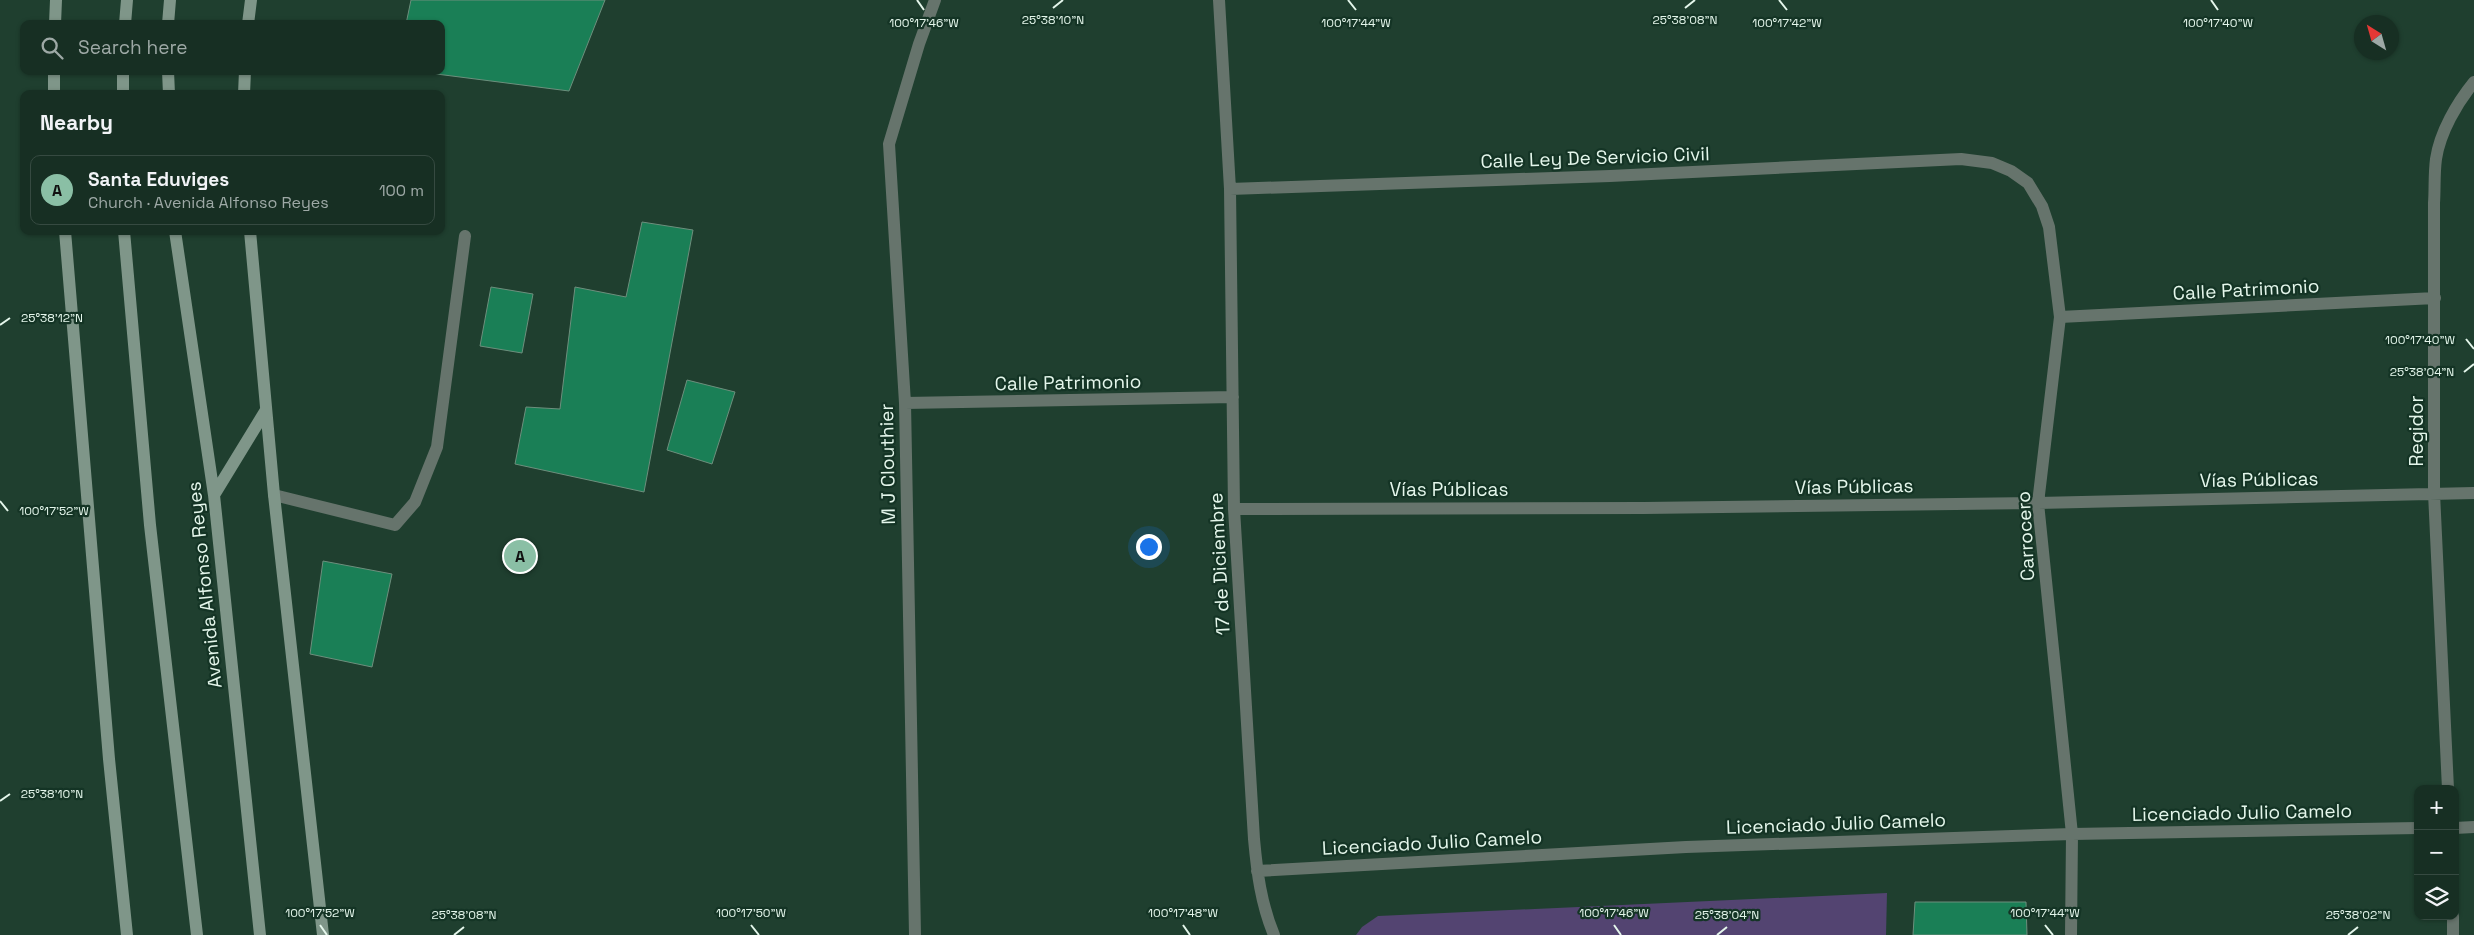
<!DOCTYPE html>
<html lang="en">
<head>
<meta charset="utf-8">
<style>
  :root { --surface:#172f23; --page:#20372b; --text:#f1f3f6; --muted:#9ea9a6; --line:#364a41; --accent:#8abfa5 }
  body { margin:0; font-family:"Space Grotesk",sans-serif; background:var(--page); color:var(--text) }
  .controls { position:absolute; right:15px; bottom:15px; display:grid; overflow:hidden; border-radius:10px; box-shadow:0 1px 4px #0004 }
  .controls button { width:45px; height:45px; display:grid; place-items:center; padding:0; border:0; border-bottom:1px solid var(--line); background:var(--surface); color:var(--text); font:25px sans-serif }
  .compass { position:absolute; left:2354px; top:15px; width:45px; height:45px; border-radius:50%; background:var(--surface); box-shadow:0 1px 4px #0004; rotate:323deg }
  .you { position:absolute; left:1148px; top:546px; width:18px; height:18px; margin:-12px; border:4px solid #fff; border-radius:50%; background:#1a73e8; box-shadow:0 0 0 8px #1a73e833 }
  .badge { display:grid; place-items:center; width:32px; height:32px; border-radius:50%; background:var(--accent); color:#111; font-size:16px; font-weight:700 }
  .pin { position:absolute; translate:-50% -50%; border:2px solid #fff; box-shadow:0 1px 5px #0006 }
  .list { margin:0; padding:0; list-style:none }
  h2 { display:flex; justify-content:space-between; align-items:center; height:65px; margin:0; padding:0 20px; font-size:21px }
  h2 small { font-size:16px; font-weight:400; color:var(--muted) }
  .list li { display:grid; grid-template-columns:32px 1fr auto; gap:15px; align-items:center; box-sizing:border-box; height:70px; margin:0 10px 10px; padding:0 10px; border:1px solid var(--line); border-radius:10px }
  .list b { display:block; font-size:19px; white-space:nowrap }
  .list p { margin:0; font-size:16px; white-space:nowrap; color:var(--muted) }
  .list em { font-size:16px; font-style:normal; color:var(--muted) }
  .icon { flex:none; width:28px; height:28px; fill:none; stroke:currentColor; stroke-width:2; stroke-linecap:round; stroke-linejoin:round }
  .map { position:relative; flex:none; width:2474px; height:935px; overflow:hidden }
  .search { position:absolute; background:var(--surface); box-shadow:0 1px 4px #0004; left:20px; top:20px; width:425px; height:55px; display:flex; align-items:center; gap:12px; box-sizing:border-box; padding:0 18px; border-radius:10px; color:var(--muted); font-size:19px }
  .panel { position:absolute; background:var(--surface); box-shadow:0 1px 4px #0004; left:20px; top:90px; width:425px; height:145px; border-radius:10px }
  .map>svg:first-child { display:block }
  .grass { fill:#534471 }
  .building { fill:#1a7f56; stroke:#6d8f7d }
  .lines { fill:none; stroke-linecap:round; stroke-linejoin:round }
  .lane { stroke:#66746c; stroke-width:12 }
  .street { stroke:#66746c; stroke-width:12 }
  .secondary { stroke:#7f9689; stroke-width:12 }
  .ticks { fill:none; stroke:#e4f6eb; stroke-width:2 }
  .labels { text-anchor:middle; stroke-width:4.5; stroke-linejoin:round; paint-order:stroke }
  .street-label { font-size:19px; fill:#e4f6eb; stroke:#143425 }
  .ticks-label { font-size:12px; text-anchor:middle; fill:#e4f6eb; stroke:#143425; stroke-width:4.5; stroke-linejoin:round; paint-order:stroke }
</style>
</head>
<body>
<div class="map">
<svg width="2474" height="935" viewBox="0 0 2474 935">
  <rect width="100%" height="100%" fill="#1f3f2f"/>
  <path class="grass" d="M1887,893L1886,935H1356L1362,927L1378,916Z"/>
  <path class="building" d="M411,0H605L569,91L413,71H441V24H406Z
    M642,222L693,230L644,492L515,464L526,407L560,409L575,287L626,297Z
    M491,287L533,294L522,353L480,346Z
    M687,380L735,392L712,464L667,450Z
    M323,561L392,574L372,667L310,654Z
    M1915,902H2026L2027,935H1913Z"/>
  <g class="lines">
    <path class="lane" d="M274,495L395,525L415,502L437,447L465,236"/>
    <path class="street" d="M1219,0L1230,189L1234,509L1254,839C1257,872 1261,904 1274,935
      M1230,189L1610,176L1961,159L1992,163L2011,171L2028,183L2042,206L2049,227L2060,317L2038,503L2072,834L2071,935
      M2060,317L2435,298
      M905,403L1233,397
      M1234,509L1644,508L2038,503L2474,493
      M2448,789L2434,493V203C2435,189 2434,174 2436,159C2440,132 2457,103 2474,82
      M2455,828L2474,827
      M1257,871L1686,847L2072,834L2418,828
      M2453,916V935
      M915,935L905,403L889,144L919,44L935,0"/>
    <path class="secondary" d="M55,24L56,0
      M125,24L127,0
      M168,24L170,0
      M248,24L251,0
      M123,71V94
      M168,71L169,94
      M54,94V71
      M244,94L245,71
      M65,231L109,759L127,935
      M124,231L150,525L197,935
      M175,231L214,495L260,935
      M250,231L274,495L323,935
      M214,495L266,410"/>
  </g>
  <path class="ticks" d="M917,0L924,10M1348,0L1356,10M1779,0L1787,10M2211,0L2218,10M1053,8L1063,0M1685,8L1695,0M0,325L10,318M2466,339L2474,349M2464,372L2474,364M0,501L8,511M0,801L10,794M320,925L327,935M751,925L759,935M1183,925L1190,935M1614,925L1621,935M2045,925L2053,935M454,935L464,927M1717,935L1727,927M2348,935L2358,927"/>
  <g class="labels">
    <g class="street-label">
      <text transform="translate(1595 157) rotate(-2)" y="7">Calle Ley De Servicio Civil</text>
      <text transform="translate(2246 289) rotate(-3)" y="7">Calle Patrimonio</text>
      <text transform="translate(1068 382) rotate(-1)" y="7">Calle Patrimonio</text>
      <text transform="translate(2416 431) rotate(-90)" y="7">Regidor</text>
      <text transform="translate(887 464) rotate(-91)" y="7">M J Clouthier</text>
      <text transform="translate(2259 479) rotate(-1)" y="7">Vías Públicas</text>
      <text transform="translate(1854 486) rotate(-1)" y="7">Vías Públicas</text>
      <text x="1449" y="496">Vías Públicas</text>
      <text transform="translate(2025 536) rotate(-93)" y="7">Carrocero</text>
      <text transform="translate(1219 564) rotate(-93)" y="7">17 de Diciembre</text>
      <text transform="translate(204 585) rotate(-96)" y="7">Avenida Alfonso Reyes</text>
      <text transform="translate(2242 812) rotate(-1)" y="7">Licenciado Julio Camelo</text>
      <text transform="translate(1836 823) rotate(-2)" y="7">Licenciado Julio Camelo</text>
      <text transform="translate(1432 842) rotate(-3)" y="7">Licenciado Julio Camelo</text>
    </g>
  </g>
  <g class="ticks-label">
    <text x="1053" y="24">25°38'10"N</text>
    <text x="1685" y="24">25°38'08"N</text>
    <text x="924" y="27">100°17'46"W</text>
    <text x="1356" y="27">100°17'44"W</text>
    <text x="1787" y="27">100°17'42"W</text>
    <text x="2218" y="27">100°17'40"W</text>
    <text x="52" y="322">25°38'12"N</text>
    <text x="2420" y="344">100°17'40"W</text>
    <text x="2422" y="376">25°38'04"N</text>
    <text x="54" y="515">100°17'52"W</text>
    <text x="52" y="798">25°38'10"N</text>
    <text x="320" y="917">100°17'52"W</text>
    <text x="751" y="917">100°17'50"W</text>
    <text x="1183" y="917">100°17'48"W</text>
    <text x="1614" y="917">100°17'46"W</text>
    <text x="2045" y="917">100°17'44"W</text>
    <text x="464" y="919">25°38'08"N</text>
    <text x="1727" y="919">25°38'04"N</text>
    <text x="2358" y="919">25°38'02"N</text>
  </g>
</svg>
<div class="controls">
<button>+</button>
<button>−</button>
<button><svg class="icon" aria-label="layers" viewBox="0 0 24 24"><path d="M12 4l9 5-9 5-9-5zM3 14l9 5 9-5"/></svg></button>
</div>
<svg class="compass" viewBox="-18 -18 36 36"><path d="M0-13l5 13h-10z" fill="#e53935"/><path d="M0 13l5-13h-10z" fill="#9ea9a6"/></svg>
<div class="you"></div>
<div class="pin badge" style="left:520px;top:556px">A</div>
<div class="search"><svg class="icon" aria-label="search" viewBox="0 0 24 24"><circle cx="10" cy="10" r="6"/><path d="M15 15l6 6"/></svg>Search here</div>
<section class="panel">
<h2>Nearby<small></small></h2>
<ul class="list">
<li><span class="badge">A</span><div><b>Santa Eduviges</b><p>Church · Avenida Alfonso Reyes</p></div><em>100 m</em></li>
</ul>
</section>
</div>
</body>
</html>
